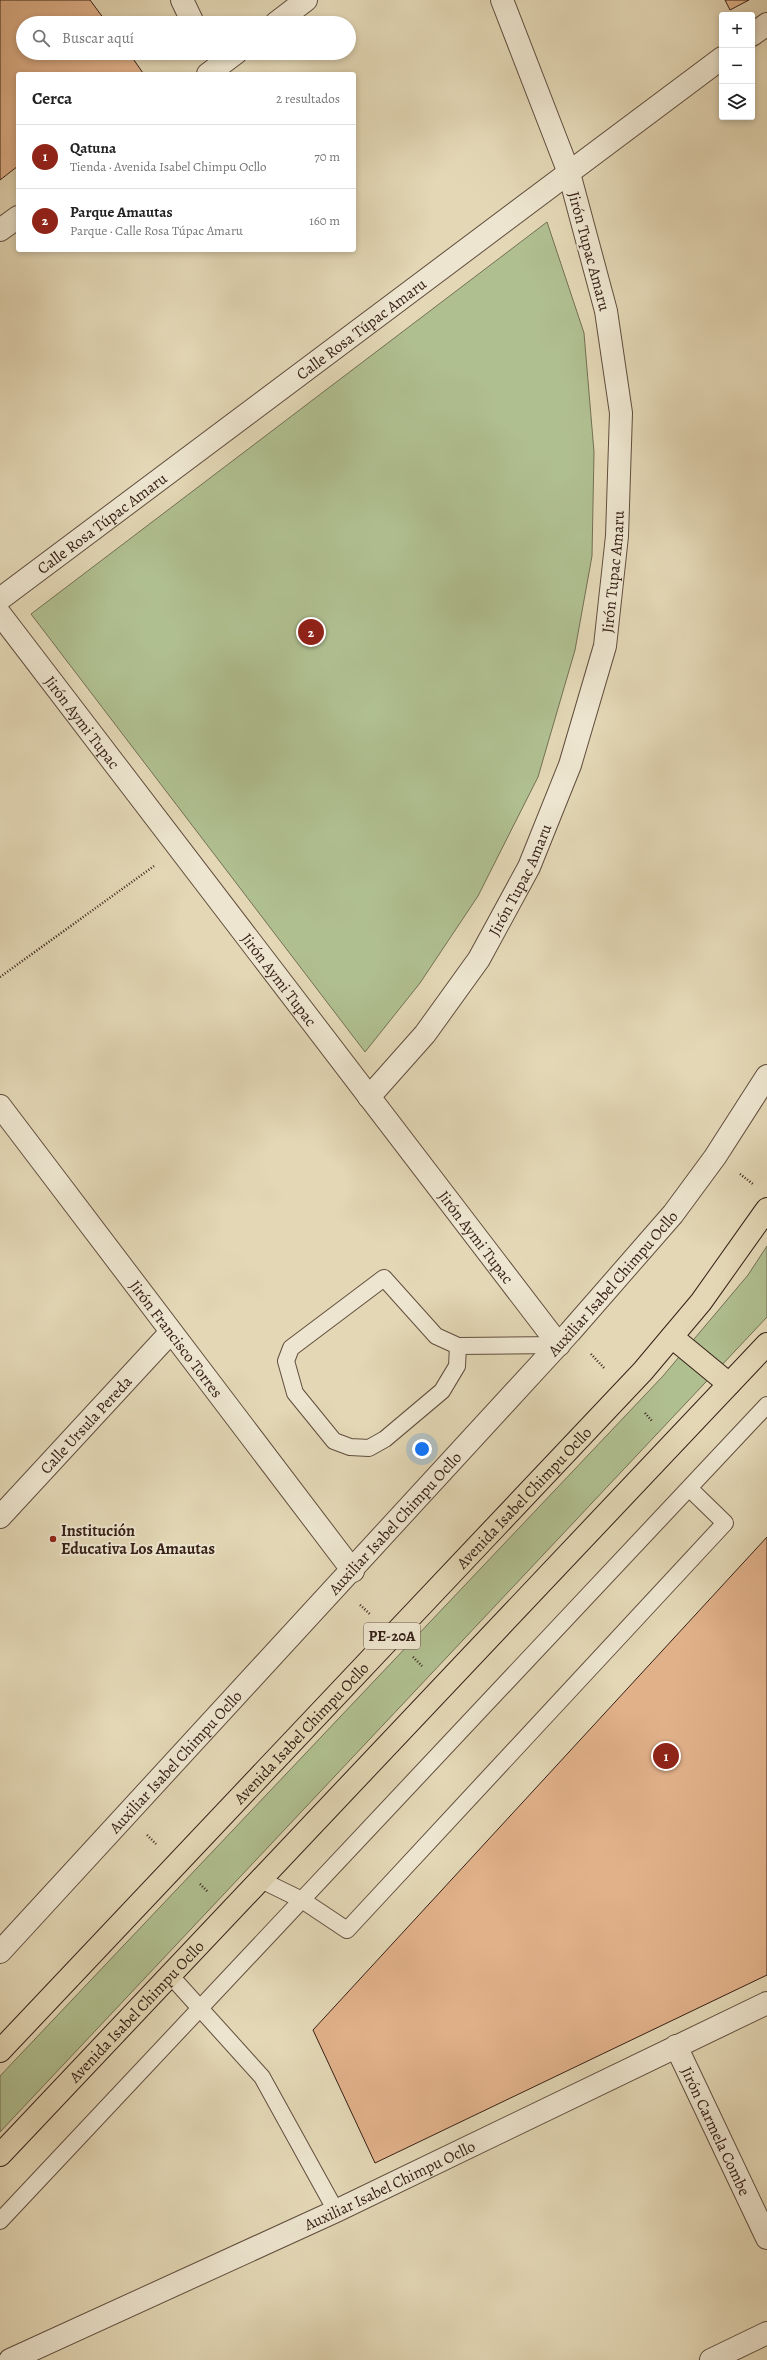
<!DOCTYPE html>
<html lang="es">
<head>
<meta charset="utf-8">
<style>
  :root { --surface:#fff; --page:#f2f2f2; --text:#222; --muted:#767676; --line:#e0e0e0; --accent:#8f2418 }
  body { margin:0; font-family:Alegreya,serif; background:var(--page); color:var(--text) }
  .controls { position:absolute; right:12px; top:12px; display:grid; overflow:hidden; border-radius:4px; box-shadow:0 2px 6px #0003 }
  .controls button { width:36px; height:36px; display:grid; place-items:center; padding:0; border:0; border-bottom:1px solid var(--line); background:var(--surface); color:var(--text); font:20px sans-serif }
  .you { position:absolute; left:422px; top:1449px; width:14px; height:14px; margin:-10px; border:3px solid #fff; border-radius:50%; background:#1a73e8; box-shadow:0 0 0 6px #1a73e833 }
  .badge { display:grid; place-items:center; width:26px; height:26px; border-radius:50%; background:var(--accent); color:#fff; font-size:13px; font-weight:700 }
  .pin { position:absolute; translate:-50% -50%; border:2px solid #fff; box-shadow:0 1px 4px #0006 }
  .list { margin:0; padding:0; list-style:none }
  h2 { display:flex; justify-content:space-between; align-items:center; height:52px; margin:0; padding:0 16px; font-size:17px }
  h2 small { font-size:13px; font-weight:400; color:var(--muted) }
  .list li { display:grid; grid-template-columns:26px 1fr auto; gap:12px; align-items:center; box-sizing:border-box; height:64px; padding:0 16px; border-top:1px solid var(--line) }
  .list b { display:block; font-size:15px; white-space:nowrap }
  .list p { margin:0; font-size:13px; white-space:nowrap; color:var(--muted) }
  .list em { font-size:13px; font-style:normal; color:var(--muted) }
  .icon { flex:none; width:22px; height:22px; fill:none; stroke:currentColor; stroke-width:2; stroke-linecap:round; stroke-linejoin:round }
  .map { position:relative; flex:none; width:767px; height:2360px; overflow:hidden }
  .search { position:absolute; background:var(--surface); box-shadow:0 2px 6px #0003; left:16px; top:16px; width:340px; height:44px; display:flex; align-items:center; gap:10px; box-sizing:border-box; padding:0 14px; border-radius:22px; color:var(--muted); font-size:15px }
  .panel { position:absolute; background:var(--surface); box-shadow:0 2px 6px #0003; left:16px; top:72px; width:340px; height:180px; border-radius:4px }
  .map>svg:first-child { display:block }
  .green { fill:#b0bf90; stroke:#737054 }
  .building { fill:#e1b18a; stroke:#362017 }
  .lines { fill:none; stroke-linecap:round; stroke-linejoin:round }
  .service-casing { stroke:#614e3e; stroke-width:18 }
  .minor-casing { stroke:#614e3e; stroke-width:24 }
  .tertiary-casing { stroke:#614e3e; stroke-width:24 }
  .primary-casing { stroke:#362017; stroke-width:24 }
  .path { stroke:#362017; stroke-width:2.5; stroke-dasharray:1 2; stroke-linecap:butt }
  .service { stroke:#ede5cf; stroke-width:16 }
  .minor { stroke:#ede5cf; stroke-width:22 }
  .tertiary { stroke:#ede5cf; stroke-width:22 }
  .primary { stroke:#e3d7b5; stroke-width:22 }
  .poi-dot { fill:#8f2418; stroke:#ede5cf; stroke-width:1.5 }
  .labels { text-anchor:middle; stroke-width:4; stroke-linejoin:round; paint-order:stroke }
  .shield { fill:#ede5cf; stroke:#6d5b4e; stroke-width:1 }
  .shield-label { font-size:15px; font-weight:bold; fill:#362017 }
  .street-label { font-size:16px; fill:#362017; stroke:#ede5cf }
  .poi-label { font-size:16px; font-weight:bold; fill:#362017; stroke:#ede5cf; text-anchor:start }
</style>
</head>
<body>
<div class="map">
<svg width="767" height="2360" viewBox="0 0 767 2360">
  <rect width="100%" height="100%" fill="#e3d7b5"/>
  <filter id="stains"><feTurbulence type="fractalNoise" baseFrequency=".005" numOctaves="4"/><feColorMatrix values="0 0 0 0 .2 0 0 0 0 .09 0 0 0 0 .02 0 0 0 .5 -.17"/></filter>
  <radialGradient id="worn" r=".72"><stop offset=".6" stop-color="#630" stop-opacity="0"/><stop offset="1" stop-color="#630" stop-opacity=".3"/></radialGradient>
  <path class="green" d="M547,222L584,333L594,452L592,556L575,650L538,777L478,896L420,983L365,1052L31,614Z
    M767,1246V1317L0,2132V2076L663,1376L748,1275Z"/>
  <path class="building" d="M0,0H90L107,23H23V53H129L143,73L18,74V166L0,180Z
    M725,0H749L730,10Z
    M767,1537V1975L375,2163L313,2030Z"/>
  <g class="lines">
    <g class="service-casing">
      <path id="service" d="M458,1346L457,1366L442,1391L385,1439L369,1448L350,1447L334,1441L295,1393L286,1361L291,1348L384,1278L436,1336L458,1346L559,1345
        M261,1880L302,1900L347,1930L725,1523L689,1488
        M170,1975L262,2077L336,2211
        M0,2221L767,1405"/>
    </g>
    <g class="minor-casing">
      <g id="minor">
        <path d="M182,0L193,23"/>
        <path d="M276,23L306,0"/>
        <path d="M752,35L767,24"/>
        <path d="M208,74L236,53"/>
        <path d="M0,230L18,217"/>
        <path id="s1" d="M0,599L722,58"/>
        <path id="s2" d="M0,614L559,1345"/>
        <path id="s3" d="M369,1097L425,1034L479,959L529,867L570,765L605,646L617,536L621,413L606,311L569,173L502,0"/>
        <path id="s4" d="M0,1106L353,1571"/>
        <path id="s5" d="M0,1517L171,1332"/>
        <path id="s6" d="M0,1952L570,1332L673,1214L715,1157L767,1076"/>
        <path id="s7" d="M676,2046L767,2238"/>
        <path d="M711,2360L767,2333"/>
      </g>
    </g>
    <g class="tertiary-casing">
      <g id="tertiary">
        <path id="s8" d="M10,2360L336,2211L767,2003"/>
      </g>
    </g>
    <g class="primary-casing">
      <g id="primary">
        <path d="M672,1337L729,1384"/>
        <path id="s9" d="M0,2051L643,1371L701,1302L767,1209"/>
        <path id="s10" d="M0,2155L767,1344"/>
      </g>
    </g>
    <path class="path" d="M0,977L154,866
      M740,1174L753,1184
      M591,1354L605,1369
      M645,1413L652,1421
      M360,1605L371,1615
      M413,1657L422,1666
      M147,1835L156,1844
      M200,1884L208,1892"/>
    <use href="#service" class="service"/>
    <use href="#minor" class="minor"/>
    <use href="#tertiary" class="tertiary"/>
    <use href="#primary" class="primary"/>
  </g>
  <circle class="poi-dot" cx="53" cy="1539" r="4"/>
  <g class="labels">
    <rect class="shield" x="364" y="1623" width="56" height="26" rx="3"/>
    <g class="shield-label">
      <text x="392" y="1641">PE-20A</text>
    </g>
    <g class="street-label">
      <text transform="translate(590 251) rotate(75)" y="6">Jirón Tupac Amaru</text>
      <text dy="6" stroke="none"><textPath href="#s1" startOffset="451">Calle Rosa Túpac Amaru</textPath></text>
      <text dy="6" stroke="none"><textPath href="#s1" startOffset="127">Calle Rosa Túpac Amaru</textPath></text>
      <text dy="6" stroke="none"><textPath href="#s3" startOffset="590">Jirón Tupac Amaru</textPath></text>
      <text dy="6" stroke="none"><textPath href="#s2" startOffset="136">Jirón Aymi Tupac</textPath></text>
      <text dy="6" stroke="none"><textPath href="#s3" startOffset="266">Jirón Tupac Amaru</textPath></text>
      <text dy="6" stroke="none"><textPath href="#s2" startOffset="460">Jirón Aymi Tupac</textPath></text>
      <text dy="6" stroke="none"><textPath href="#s2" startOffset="784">Jirón Aymi Tupac</textPath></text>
      <text dy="6" stroke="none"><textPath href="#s6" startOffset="907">Auxiliar Isabel Chimpu Ocllo</textPath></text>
      <text dy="6" stroke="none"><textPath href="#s4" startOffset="292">Jirón Francisco Torres</textPath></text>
      <text dy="6" stroke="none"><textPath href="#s5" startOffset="126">Calle Ursula Pereda</textPath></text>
      <text dy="6" stroke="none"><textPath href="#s9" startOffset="762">Avenida Isabel Chimpu Ocllo</textPath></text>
      <text dy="6" stroke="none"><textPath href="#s6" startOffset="583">Auxiliar Isabel Chimpu Ocllo</textPath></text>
      <text dy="6" stroke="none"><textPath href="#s9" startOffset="438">Avenida Isabel Chimpu Ocllo</textPath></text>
      <text dy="6" stroke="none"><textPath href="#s6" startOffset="259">Auxiliar Isabel Chimpu Ocllo</textPath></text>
      <text dy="6" stroke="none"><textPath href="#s10" startOffset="198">Avenida Isabel Chimpu Ocllo</textPath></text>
      <text dy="6" stroke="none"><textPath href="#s7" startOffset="94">Jirón Carmela Combe</textPath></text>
      <text dy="6" stroke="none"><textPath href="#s8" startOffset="418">Auxiliar Isabel Chimpu Ocllo</textPath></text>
    </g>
    <g class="poi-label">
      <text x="61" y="1536">Institución<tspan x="61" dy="18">Educativa Los Amautas</tspan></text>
    </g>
  </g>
  <rect width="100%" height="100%" filter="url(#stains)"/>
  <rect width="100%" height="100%" fill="url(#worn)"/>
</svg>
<div class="controls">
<button>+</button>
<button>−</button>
<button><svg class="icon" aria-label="layers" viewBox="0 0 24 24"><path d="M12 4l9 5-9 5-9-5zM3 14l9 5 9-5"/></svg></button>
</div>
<div class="you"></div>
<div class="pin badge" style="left:666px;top:1756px">1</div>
<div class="pin badge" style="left:311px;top:632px">2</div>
<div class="search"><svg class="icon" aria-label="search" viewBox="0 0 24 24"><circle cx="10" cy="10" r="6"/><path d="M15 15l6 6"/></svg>Buscar aquí</div>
<section class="panel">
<h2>Cerca<small>2 resultados</small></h2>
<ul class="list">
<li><span class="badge">1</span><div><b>Qatuna</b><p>Tienda · Avenida Isabel Chimpu Ocllo</p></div><em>70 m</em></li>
<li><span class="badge">2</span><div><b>Parque Amautas</b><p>Parque · Calle Rosa Túpac Amaru</p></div><em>160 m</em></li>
</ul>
</section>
</div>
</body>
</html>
